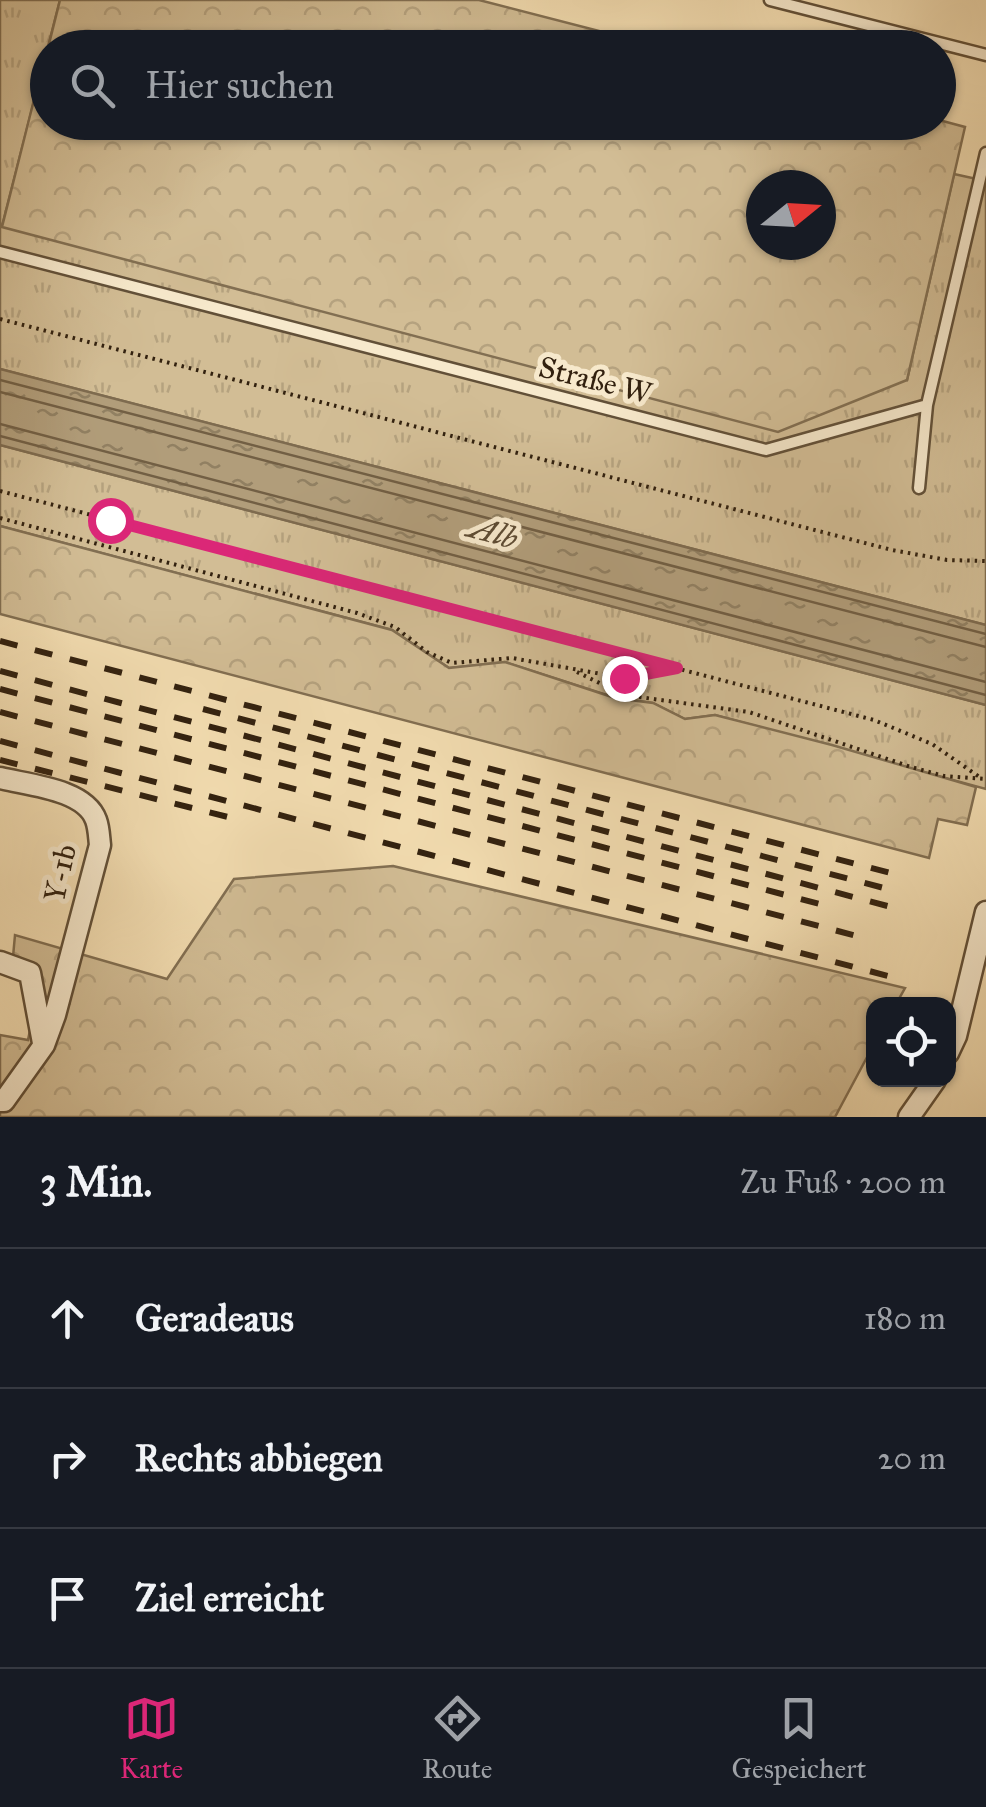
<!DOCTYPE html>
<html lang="de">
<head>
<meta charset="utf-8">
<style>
  :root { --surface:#171b24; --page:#242831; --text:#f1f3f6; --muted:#9ea1a6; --line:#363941; --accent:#db2777 }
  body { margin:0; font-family:"IM FELL Great Primer",serif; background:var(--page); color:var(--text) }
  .controls { position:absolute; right:30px; bottom:30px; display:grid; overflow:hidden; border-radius:20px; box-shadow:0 2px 8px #0004 }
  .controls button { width:90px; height:90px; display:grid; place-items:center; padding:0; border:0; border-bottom:2px solid var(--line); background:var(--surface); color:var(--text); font:50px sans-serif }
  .compass { position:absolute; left:746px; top:170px; width:90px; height:90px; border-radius:50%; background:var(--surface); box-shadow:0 2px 8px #0004; rotate:72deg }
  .stop { position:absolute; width:30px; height:30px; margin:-22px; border:8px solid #db2777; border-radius:50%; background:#fff }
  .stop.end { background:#db2777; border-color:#fff; box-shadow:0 2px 10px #0008 }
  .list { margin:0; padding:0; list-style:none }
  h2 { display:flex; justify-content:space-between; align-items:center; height:130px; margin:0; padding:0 40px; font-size:42px }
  h2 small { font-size:32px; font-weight:400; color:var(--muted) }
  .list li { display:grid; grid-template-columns:65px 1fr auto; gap:30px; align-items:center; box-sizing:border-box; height:140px; padding:0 40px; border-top:2px solid var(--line) }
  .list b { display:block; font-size:38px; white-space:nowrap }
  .list em { font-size:32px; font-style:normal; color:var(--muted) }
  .icon { flex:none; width:55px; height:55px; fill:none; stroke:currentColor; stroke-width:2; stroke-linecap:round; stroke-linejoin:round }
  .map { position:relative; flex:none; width:986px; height:1117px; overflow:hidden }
  .search { position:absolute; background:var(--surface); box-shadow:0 2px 8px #0004; left:30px; right:30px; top:30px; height:110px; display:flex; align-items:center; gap:25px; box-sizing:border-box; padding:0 35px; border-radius:55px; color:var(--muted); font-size:38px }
  .sheet { height:550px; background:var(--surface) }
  nav { display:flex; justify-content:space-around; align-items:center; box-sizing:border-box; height:140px; border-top:2px solid var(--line); background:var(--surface); font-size:28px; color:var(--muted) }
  nav a { display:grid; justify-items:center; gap:5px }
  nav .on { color:var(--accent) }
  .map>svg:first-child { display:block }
  .grass { fill:url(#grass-tufts); stroke:#826f52; stroke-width:2.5 }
  .forest { fill:url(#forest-crowns); stroke:#826f52; stroke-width:2.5; fill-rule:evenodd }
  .water { fill:url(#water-ripples); stroke:#7e6b4f; stroke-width:2.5 }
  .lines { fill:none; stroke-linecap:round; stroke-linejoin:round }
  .shore { stroke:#725f44; stroke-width:2.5 }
  .service-casing { stroke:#625038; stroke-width:15 }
  .minor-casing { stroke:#625038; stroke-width:25 }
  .path { stroke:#32210f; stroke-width:4; stroke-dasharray:2.5 5; stroke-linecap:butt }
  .service { stroke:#f7e9cc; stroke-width:10 }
  .minor { stroke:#f7e9cc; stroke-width:20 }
  .rail { stroke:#32210f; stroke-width:6; stroke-dasharray:18 18; stroke-linecap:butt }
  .route { stroke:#db2777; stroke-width:12 }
  .labels { text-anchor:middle; stroke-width:10; stroke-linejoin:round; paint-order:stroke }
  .street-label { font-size:30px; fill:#32210f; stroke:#f7e9cc }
  .water-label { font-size:32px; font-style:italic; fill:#5e4c34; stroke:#f7e9cc }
</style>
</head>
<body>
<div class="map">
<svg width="986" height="1117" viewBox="0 0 986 1117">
  <defs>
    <pattern id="grass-tufts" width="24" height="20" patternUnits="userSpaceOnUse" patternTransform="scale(2.5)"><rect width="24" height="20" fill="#d2bd95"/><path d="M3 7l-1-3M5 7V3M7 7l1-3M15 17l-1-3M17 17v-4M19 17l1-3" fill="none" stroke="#b5a27f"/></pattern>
    <pattern id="forest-crowns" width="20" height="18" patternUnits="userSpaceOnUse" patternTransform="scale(2.5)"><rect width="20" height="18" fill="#d2bd95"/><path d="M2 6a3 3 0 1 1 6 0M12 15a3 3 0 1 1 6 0" fill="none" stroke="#b5a27f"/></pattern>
    <pattern id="water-ripples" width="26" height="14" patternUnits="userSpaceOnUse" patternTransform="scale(2.5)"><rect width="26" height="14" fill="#b19d7a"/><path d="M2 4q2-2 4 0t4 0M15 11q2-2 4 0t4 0" fill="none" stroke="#918062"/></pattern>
  </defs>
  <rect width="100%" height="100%" fill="#f3ddb1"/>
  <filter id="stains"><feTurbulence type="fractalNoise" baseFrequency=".002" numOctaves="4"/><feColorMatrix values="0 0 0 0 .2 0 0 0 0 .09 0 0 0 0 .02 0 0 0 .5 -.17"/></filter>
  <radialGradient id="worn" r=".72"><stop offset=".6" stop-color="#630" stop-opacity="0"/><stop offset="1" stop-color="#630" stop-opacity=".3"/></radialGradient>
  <path class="grass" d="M0,0H60L2,226L907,380L954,174L986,181V625L0,369Z
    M0,445L986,705V789L715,715L685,719L653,703L616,698L505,662L449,668L392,630L0,526Z"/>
  <path class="forest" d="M60,0H479L661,47L48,48Z
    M47,48L48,122L939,120L965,127L907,380L778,432L2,227ZM821,185V245H761V185Z
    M0,526L392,630L449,668L505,662L615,698L653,703L685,719L715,715L832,745L976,787L967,825L938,819L929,858L0,614Z
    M393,866L905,988L896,1004H874L873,1046L835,1117H0V1035L28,1040L41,978L13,957L15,935L167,979L234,879Z"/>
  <path class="water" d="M0,369L986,625V705L0,445Z"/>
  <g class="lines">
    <path class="shore" d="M0,380L986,634
      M0,392L986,647
      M0,424L986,682
      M0,436L986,695"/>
    <g class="service-casing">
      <path id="service" d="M770,0L986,55
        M0,252L766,450L927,405L986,153
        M919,488L927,405"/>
    </g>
    <g class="minor-casing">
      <path id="minor" d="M0,778C28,785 85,789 96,820C99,828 99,837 100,845L55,1015L44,1045L4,1101H0
        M0,962L30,973L43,1043
        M948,1053L956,1036L986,912
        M909,1117L935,1080"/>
    </g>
    <path class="path" d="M0,319L892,550L947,560L986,561
      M0,491L874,720L932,744L981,778
      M0,518L357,613L395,627L427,652L452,663L512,658L624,678L676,668
      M577,672L624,695L749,712L911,767L944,776L986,779"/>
    <use href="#service" class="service"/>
    <use href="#minor" class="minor"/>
    <path class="rail" d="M0,641L902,876
      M0,671L895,908
      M0,689L835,908
      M203,709L899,892
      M0,712L857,936
      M0,741L888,976
      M0,760L228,817"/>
  </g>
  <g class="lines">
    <path class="route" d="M110,520L677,668L624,678"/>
  </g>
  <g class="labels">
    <g class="street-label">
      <text transform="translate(595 380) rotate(14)" y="10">Straße W</text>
      <text transform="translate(60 873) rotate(-77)" y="10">Y-1b</text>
    </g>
    <g class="water-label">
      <text transform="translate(493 532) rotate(15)" y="11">Alb</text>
    </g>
  </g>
  <rect width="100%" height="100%" filter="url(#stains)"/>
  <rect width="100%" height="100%" fill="url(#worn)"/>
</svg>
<div class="controls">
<button><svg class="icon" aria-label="locate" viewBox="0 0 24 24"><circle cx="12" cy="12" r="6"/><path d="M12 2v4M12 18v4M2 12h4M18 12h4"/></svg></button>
</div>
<svg class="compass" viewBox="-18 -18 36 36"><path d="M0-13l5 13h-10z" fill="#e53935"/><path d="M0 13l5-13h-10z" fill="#9ea1a6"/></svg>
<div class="stop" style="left:110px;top:520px"></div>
<div class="stop end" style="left:624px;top:678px"></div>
<div class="search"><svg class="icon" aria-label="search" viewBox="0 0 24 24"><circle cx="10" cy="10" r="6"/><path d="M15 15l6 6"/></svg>Hier suchen</div>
</div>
<section class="sheet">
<h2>3 Min.<small>Zu Fuß · 200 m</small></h2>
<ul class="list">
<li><svg class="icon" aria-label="ahead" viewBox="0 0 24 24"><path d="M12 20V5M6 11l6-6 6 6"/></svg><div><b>Geradeaus</b></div><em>180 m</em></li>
<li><svg class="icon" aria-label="right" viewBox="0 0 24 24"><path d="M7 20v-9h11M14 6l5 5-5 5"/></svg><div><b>Rechts abbiegen</b></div><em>20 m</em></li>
<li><svg class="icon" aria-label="arrive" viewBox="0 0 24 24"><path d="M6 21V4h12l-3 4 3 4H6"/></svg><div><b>Ziel erreicht</b></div></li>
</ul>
</section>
<nav>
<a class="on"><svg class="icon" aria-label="map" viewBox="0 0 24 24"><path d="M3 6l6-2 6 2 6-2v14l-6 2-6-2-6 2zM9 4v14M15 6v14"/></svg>Karte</a>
<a><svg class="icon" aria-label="directions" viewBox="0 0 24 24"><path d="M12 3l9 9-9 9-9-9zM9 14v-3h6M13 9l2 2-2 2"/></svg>Route</a>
<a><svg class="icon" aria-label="saved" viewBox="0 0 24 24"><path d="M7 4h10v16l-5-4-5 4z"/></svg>Gespeichert</a>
</nav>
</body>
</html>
